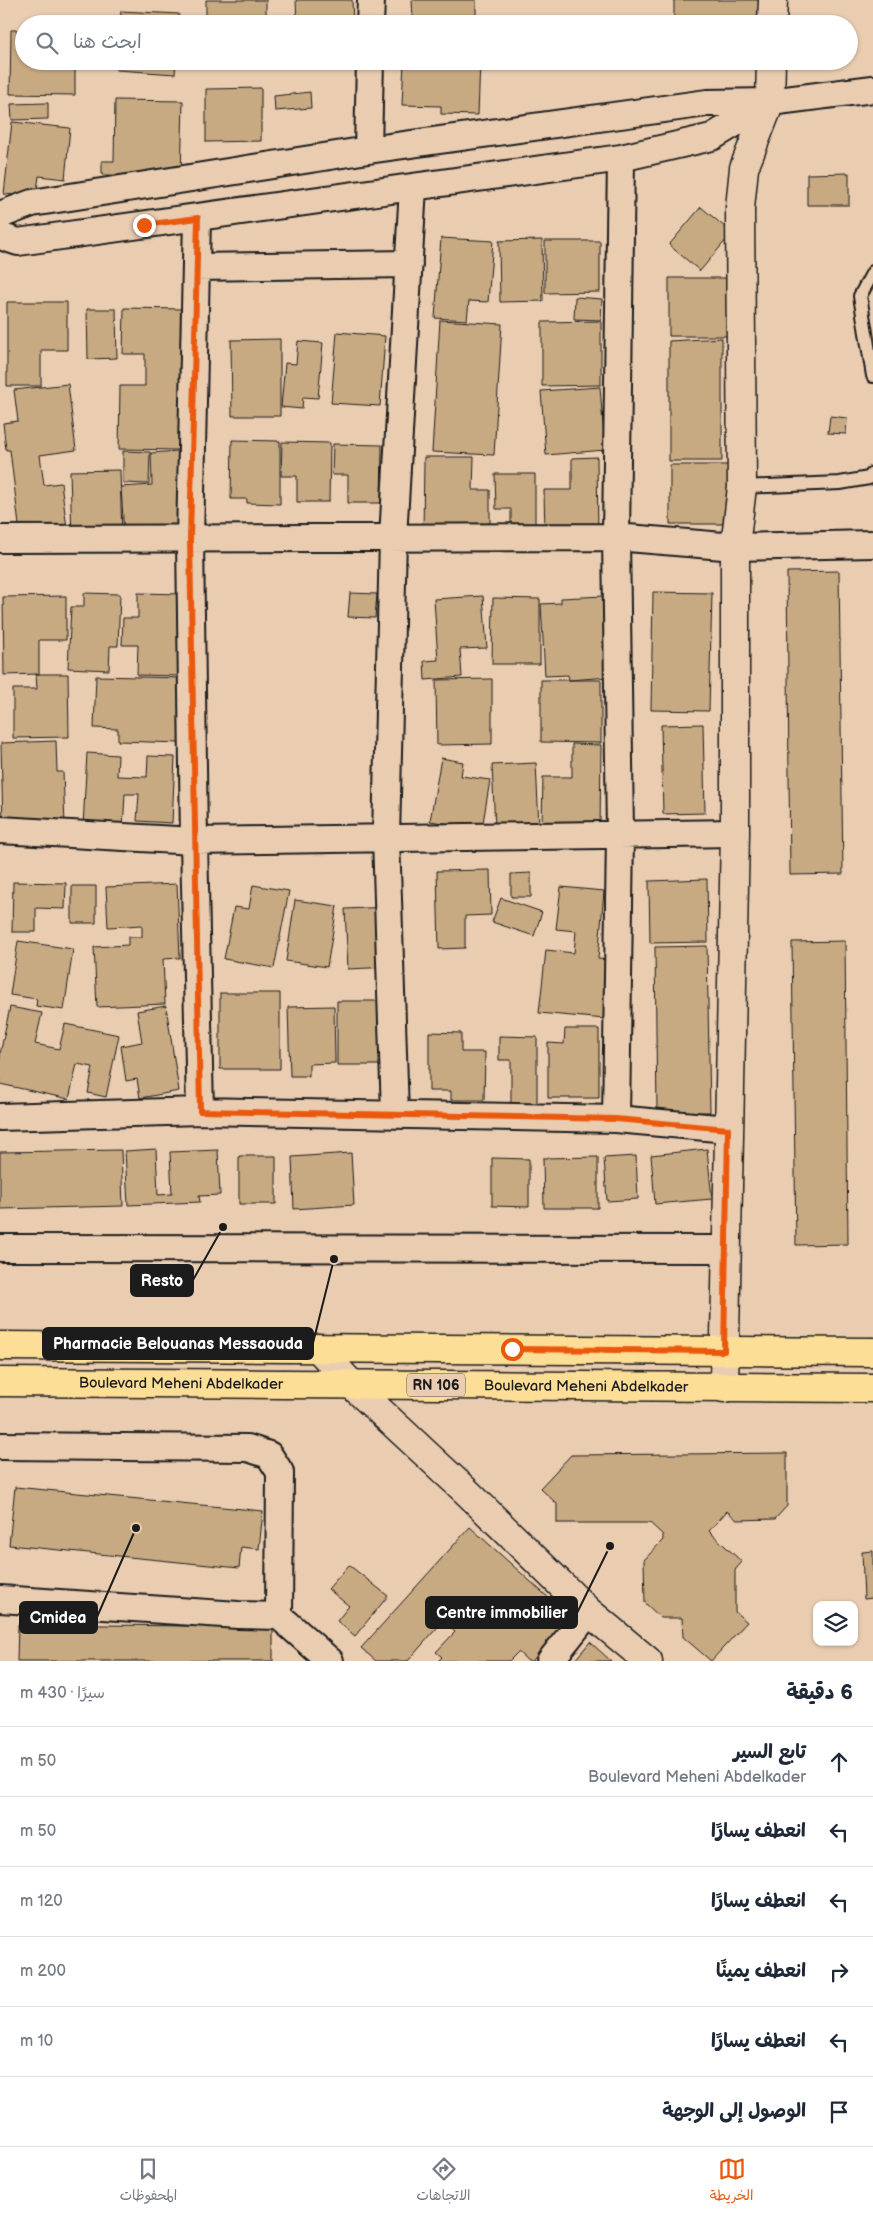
<!DOCTYPE html>
<html lang="ar">
<head>
<meta charset="utf-8">
<style>
  :root { --surface:#fff; --page:#f6f6f7; --text:#1f2937; --muted:#747a83; --line:#e0e1e3; --accent:#ea580c }
  body { margin:0; font-family:"Balsamiq Sans","Playpen Sans Arabic",sans-serif; background:var(--page); color:var(--text); direction:rtl }
  .controls { position:absolute; right:15px; bottom:15px; display:grid; overflow:hidden; border-radius:10px; box-shadow:0 1px 4px #0004 }
  .controls button { width:45px; height:45px; display:grid; place-items:center; padding:0; border:0; border-bottom:1px solid var(--line); background:var(--surface); color:var(--text); font:25px sans-serif }
  .stop { position:absolute; width:15px; height:15px; margin:-11px; border:4px solid #ea580c; border-radius:50%; background:#fff }
  .stop.end { background:#ea580c; border-color:#fff; box-shadow:0 1px 5px #0008 }
  .list { margin:0; padding:0; list-style:none }
  h2 { display:flex; justify-content:space-between; align-items:center; height:65px; margin:0; padding:0 20px; font-size:21px }
  h2 small { font-size:16px; font-weight:400; color:var(--muted) }
  .list li { display:grid; grid-template-columns:32px 1fr auto; gap:15px; align-items:center; box-sizing:border-box; height:70px; padding:0 20px; border-top:1px solid var(--line) }
  .list b { display:block; font-size:19px; white-space:nowrap }
  .list p { margin:0; font-size:16px; white-space:nowrap; color:var(--muted) }
  .list em { font-size:16px; font-style:normal; color:var(--muted) }
  .icon { flex:none; width:28px; height:28px; fill:none; stroke:currentColor; stroke-width:2; stroke-linecap:round; stroke-linejoin:round }
  .map { position:relative; flex:none; width:873px; height:1661px; overflow:hidden; direction:ltr }
  .search { position:absolute; background:var(--surface); box-shadow:0 1px 4px #0004; left:15px; right:15px; top:15px; height:55px; display:flex; align-items:center; gap:12px; box-sizing:border-box; padding:0 18px; border-radius:28px; color:var(--muted); font-size:19px }
  .sheet { height:485px; background:var(--surface) }
  nav { display:flex; justify-content:space-around; align-items:center; box-sizing:border-box; height:70px; border-top:1px solid var(--line); background:var(--surface); font-size:14px; color:var(--muted) }
  nav a { display:grid; justify-items:center; gap:2px }
  nav .on { color:var(--accent) }
  .map>svg:first-child { display:block }
  .building { fill:#c8aa82; stroke:#1c1c1c }
  .lines { fill:none; stroke-linecap:round; stroke-linejoin:round }
  .lane-casing { stroke:#1c1c1c; stroke-width:16 }
  .street-casing { stroke:#1c1c1c; stroke-width:30 }
  .secondary-casing { stroke:#1c1c1c; stroke-width:31 }
  .primary-casing { stroke:#1c1c1c; stroke-width:31 }
  .lane { stroke:#eacdb1; stroke-width:12 }
  .street { stroke:#eacdb1; stroke-width:26 }
  .secondary { stroke:#eacdb1; stroke-width:28 }
  .primary { stroke:#fcde96; stroke-width:28 }
  .route { stroke:#ea580c; stroke-width:6 }
  .labels { text-anchor:middle; stroke-width:5; stroke-linejoin:round; paint-order:stroke }
  .shield { fill:#eacdb1; stroke:#5a5149; stroke-width:1 }
  .shield-label { font-size:14px; font-weight:bold; fill:#1c1c1c }
  .street-label { font-size:15px; fill:#1c1c1c; stroke:#eacdb1 }
  .leader { fill:none; stroke:#1c1c1c; stroke-width:2 }
  .callout-dot { fill:#1c1c1c; stroke:#eacdb1; stroke-width:2 }
  .callout { fill:#1c1c1c; stroke:#1c1c1c; stroke-width:2 }
  .callout-label { font-size:16px; text-anchor:middle; font-weight:bold; fill:#fff }
</style>
</head>
<body>
<div class="map">
<svg width="873" height="1661" viewBox="0 0 873 1661">
  <rect width="100%" height="100%" fill="#eacdb1"/>
  <filter id="ink" filterUnits="userSpaceOnUse"><feTurbulence type="fractalNoise" baseFrequency=".02" numOctaves="2"/><feDisplacementMap in="SourceGraphic" scale="10" xChannelSelector="R" yChannelSelector="G"/><feConvolveMatrix kernelMatrix="1 2 1 2 8 2 1 2 1" color-interpolation-filters="sRGB"/></filter>
  <g filter="url(#ink)">
    <path class="building" d="M206,0H266V24H206Z
      M296,0H352L353,24H297Z
      M412,0H476V19L413,20Z
      M674,0H759V24H674Z
      M121,11L179,14L178,24H120Z
      M11,30H24V61H75V95L10,94Z
      M117,61H176L175,74L117,70Z
      M205,61H266V63L205,62Z
      M404,61H480L478,115L441,114V106L402,105Z
      M668,61H759V69L735,68V65H668Z
      M261,88V141L206,142V89Z
      M310,92L311,108L275,111L274,96Z
      M115,100L183,101L181,176L102,175V161H114Z
      M48,103V119L12,120L11,104Z
      M12,122L70,128L65,179L39,176L36,197L4,194Z
      M849,173V205H807V174Z
      M701,207L732,233L700,271L669,245Z
      M441,238L493,241L488,302L469,301L467,320L435,318Z
      M542,240L543,301L500,302L499,241Z
      M545,241H600V292L545,293Z
      M669,278H730L729,336H669Z
      M575,297L602,299L601,320L574,319Z
      M7,302H67V350H41V386H7Z
      M124,308L182,309L180,450L119,449L120,386H145V354H123Z
      M87,309H116L117,358L88,359Z
      M440,320L502,324L494,455L432,452Z
      M601,321V385L542,386V322Z
      M337,332L385,336L380,406L331,403Z
      M722,338V461H669V341Z
      M280,339V416H232L231,340Z
      M298,341L323,343L318,398L303,397L302,409L281,407L285,363L296,364Z
      M68,384L76,450L40,455L44,485L61,483L67,528L20,534L10,450H6L3,423L18,421L14,390Z
      M600,387L605,450L546,455L541,391Z
      M830,416L847,418L846,434L828,433Z
      M232,440L280,441V504L247,503V499H231Z
      M282,442L330,443L329,502H297V476H281Z
      M333,444L382,445L381,503H348V475H332Z
      M123,451L150,452L149,484L123,483Z
      M178,451L183,531L124,535L121,487L152,485L151,453Z
      M424,457H474L473,490H490V536H423Z
      M597,457L598,534L545,535L544,490H572V458Z
      M670,465H728V524H670Z
      M120,470L122,538L72,539L70,471Z
      M495,474H535V537L511,538V509H496Z
      M839,571L843,874L790,875L787,572Z
      M653,592L712,593L709,711L651,710Z
      M84,593L120,594L118,646H110L109,670L68,668L71,607H84Z
      M138,593L184,594L182,676L137,675L138,645H122L123,618H138Z
      M350,593L377,594L375,618L348,617Z
      M66,596V640H39V674L4,675L3,597Z
      M483,596L487,648L460,649L462,677L425,680L424,661L438,660L434,599Z
      M604,596L609,677L569,680L568,675L545,676L541,604L561,603V598Z
      M493,598L540,599V664H492Z
      M36,674H68L69,737L13,738V689H37Z
      M96,676L183,678L181,743L118,741V729L94,728Z
      M492,679V744L437,745L436,680Z
      M541,680H601V743L541,742Z
      M703,724L705,813L663,814L661,725Z
      M56,741L57,772H63L65,826L3,827L1,743Z
      M572,744L601,745L600,829L542,824L543,777H572Z
      M87,753L118,755L117,776L147,777L148,756L175,757L172,823L137,821L139,794H125L123,828L83,826Z
      M441,758L463,762L461,776L490,780L482,829L430,821Z
      M536,763L539,826L495,828L492,765Z
      M490,870L491,915L465,916V948L439,949L437,871Z
      M531,873V897H511V874Z
      M707,879L708,942L650,943L649,881Z
      M13,882L66,883L65,909L36,908V932H12Z
      M177,884L180,958L163,959L165,1004L97,1007L94,947L128,945V937H142V925L108,927L106,887Z
      M253,885L289,891L274,968L224,959L234,907L249,909Z
      M72,886H96V923H72Z
      M561,887L604,891L598,959L610,960L605,1019L539,1013L546,950L574,953L576,931L556,929Z
      M501,898L542,912L534,936L492,922Z
      M295,900L337,906L327,967L286,961Z
      M389,907L391,967L348,969L345,909Z
      M18,941L73,949L64,1010L36,1006L37,999L10,995Z
      M845,941L848,1244L796,1245L792,942Z
      M707,946L710,1112L657,1113L655,947Z
      M220,993H280V1069H220Z
      M337,1001H386V1065H337Z
      M166,1006L179,1091L140,1098L137,1079L126,1081L121,1046L142,1042L137,1011Z
      M334,1006L335,1063L309,1064V1076H290L288,1007Z
      M10,1007L42,1013L35,1044L59,1049L65,1024L119,1035L106,1097L88,1093L93,1067L77,1064L69,1099L0,1084V1054Z
      M565,1029H599V1098H548V1043L564,1044Z
      M429,1032L461,1033V1052H485L484,1100H451V1091H429Z
      M499,1036L537,1037V1104L511,1103V1060H499Z
      M156,1149L158,1195L172,1194L170,1152L218,1150L220,1195L199,1196L200,1202L128,1205L125,1151Z
      M707,1149L712,1199L655,1204L651,1155Z
      M121,1150L123,1206L0,1209V1152Z
      M351,1153L354,1205L294,1209L292,1157Z
      M239,1156H276V1204H239Z
      M636,1156L638,1199L607,1201L604,1158Z
      M598,1157V1208H544L543,1158Z
      M492,1158L529,1159V1207L492,1206Z
      M787,1453V1506L775,1519L737,1520L727,1511L709,1531L742,1562L735,1570V1612L747,1622L711,1661L683,1637L682,1618H661L645,1603L644,1560L663,1540V1535L650,1523H557V1504L540,1488L571,1455Z
      M15,1487L263,1511L259,1549L241,1547L239,1568L9,1545Z
      M470,1527L571,1618L532,1661H528L518,1652L509,1661H438L442,1657L436,1652L455,1632L443,1621L408,1661H376L361,1648Z
      M873,1551V1598L864,1599L862,1552Z
      M349,1565L388,1596L355,1636L337,1621L349,1606L328,1589Z
      M18,1624L273,1627V1661H17Z
      M590,1642L611,1661H574Z"/>
    <g class="lines">
      <g class="lane-casing">
        <path id="lane" d="M873,272L860,296L873,376
          M742,487L840,483L869,478L873,473"/>
      </g>
      <g class="street-casing">
        <path id="street" d="M370,24L371,0
          M368,150L370,61
          M0,215L32,203L368,150L707,103L770,102L873,89
          M0,236L18,242L621,158L712,137L770,102
          M197,267L409,264
          M0,539L616,537L735,547L873,544
          M0,830L194,841L190,539L197,218
          M395,1114L386,838L393,538L413,187
          M0,1117L200,1111
          M616,1119L620,834L616,537L621,158
          M728,1129L616,1119L200,1111L194,841L735,833
          M0,1248L726,1249
          M0,1446L248,1448L269,1455L280,1472L279,1616
          M0,1599L238,1615L279,1616L330,1661
          M550,1661L589,1612"/>
      </g>
      <g class="secondary-casing">
        <path id="secondary" d="M772,24L773,0
          M318,1348L351,1384L468,1493L589,1612L648,1661
          M724,1388L735,833V547L742,487L740,208L744,168L770,102L771,61"/>
      </g>
      <g class="primary-casing">
        <g id="primary">
          <path d="M0,1346L873,1352"/>
          <path id="s1" d="M0,1382L873,1388"/>
        </g>
      </g>
      <use href="#lane" class="lane"/>
      <use href="#street" class="street"/>
      <use href="#secondary" class="secondary"/>
      <use href="#primary" class="primary"/>
    </g>
  </g>
  <g class="lines" filter="url(#ink)">
    <path class="route" d="M144,225L198,218L190,539L200,1111L616,1119L728,1129L724,1351L512,1349"/>
  </g>
  <g class="labels">
    <rect class="shield" x="407" y="1373.5" width="58" height="23" rx="4"/>
    <g class="shield-label">
      <text x="436" y="1390">RN 106</text>
    </g>
    <g class="street-label">
      <text dy="5" stroke="none"><textPath href="#s1" startOffset="181">Boulevard Meheni Abdelkader</textPath></text>
      <text dy="5" stroke="none"><textPath href="#s1" startOffset="586">Boulevard Meheni Abdelkader</textPath></text>
    </g>
  </g>
  <path class="leader" d="M223 1227L193 1280M334 1259L313 1343M610 1546L577 1613M136 1528L97 1617"/>
  <g class="callout-dot">
    <circle cx="223" cy="1227" r="5"/>
    <circle cx="334" cy="1259" r="5"/>
    <circle cx="610" cy="1546" r="5"/>
    <circle cx="136" cy="1528" r="5"/>
  </g>
  <g class="callout">
    <rect x="131" y="1265" width="62" height="31" rx="5"/>
    <rect x="43" y="1328" width="270" height="31" rx="5"/>
    <rect x="426" y="1597" width="151" height="31" rx="5"/>
    <rect x="20" y="1602" width="77" height="31" rx="5"/>
  </g>
  <g class="callout-label">
    <text x="162" y="1286">Resto</text>
    <text x="178" y="1349">Pharmacie Belouanas Messaouda</text>
    <text x="502" y="1618">Centre immobilier</text>
    <text x="58" y="1623">Cmidea</text>
  </g>
</svg>
<div class="controls">
<button><svg class="icon" aria-label="layers" viewBox="0 0 24 24"><path d="M12 4l9 5-9 5-9-5zM3 14l9 5 9-5"/></svg></button>
</div>
<div class="stop" style="left:512px;top:1349px"></div>
<div class="stop end" style="left:144px;top:225px"></div>
<div class="search"><svg class="icon" aria-label="search" viewBox="0 0 24 24"><circle cx="10" cy="10" r="6"/><path d="M15 15l6 6"/></svg>ابحث هنا</div>
</div>
<section class="sheet">
<h2>6 دقيقة<small>سيرًا · 430 m</small></h2>
<ul class="list">
<li><svg class="icon" aria-label="ahead" viewBox="0 0 24 24"><path d="M12 20V5M6 11l6-6 6 6"/></svg><div><b>تابع السير</b><p>Boulevard Meheni Abdelkader</p></div><em>50 m</em></li>
<li><svg class="icon" aria-label="left" viewBox="0 0 24 24"><path d="M17 20v-9H6M10 6l-5 5 5 5"/></svg><div><b>انعطف يسارًا</b></div><em>50 m</em></li>
<li><svg class="icon" aria-label="left" viewBox="0 0 24 24"><path d="M17 20v-9H6M10 6l-5 5 5 5"/></svg><div><b>انعطف يسارًا</b></div><em>120 m</em></li>
<li><svg class="icon" aria-label="right" viewBox="0 0 24 24"><path d="M7 20v-9h11M14 6l5 5-5 5"/></svg><div><b>انعطف يمينًا</b></div><em>200 m</em></li>
<li><svg class="icon" aria-label="left" viewBox="0 0 24 24"><path d="M17 20v-9H6M10 6l-5 5 5 5"/></svg><div><b>انعطف يسارًا</b></div><em>10 m</em></li>
<li><svg class="icon" aria-label="arrive" viewBox="0 0 24 24"><path d="M6 21V4h12l-3 4 3 4H6"/></svg><div><b>الوصول إلى الوجهة</b></div></li>
</ul>
</section>
<nav>
<a class="on"><svg class="icon" aria-label="map" viewBox="0 0 24 24"><path d="M3 6l6-2 6 2 6-2v14l-6 2-6-2-6 2zM9 4v14M15 6v14"/></svg>الخريطة</a>
<a><svg class="icon" aria-label="directions" viewBox="0 0 24 24"><path d="M12 3l9 9-9 9-9-9zM9 14v-3h6M13 9l2 2-2 2"/></svg>الاتجاهات</a>
<a><svg class="icon" aria-label="saved" viewBox="0 0 24 24"><path d="M7 4h10v16l-5-4-5 4z"/></svg>المحفوظات</a>
</nav>
</body>
</html>
